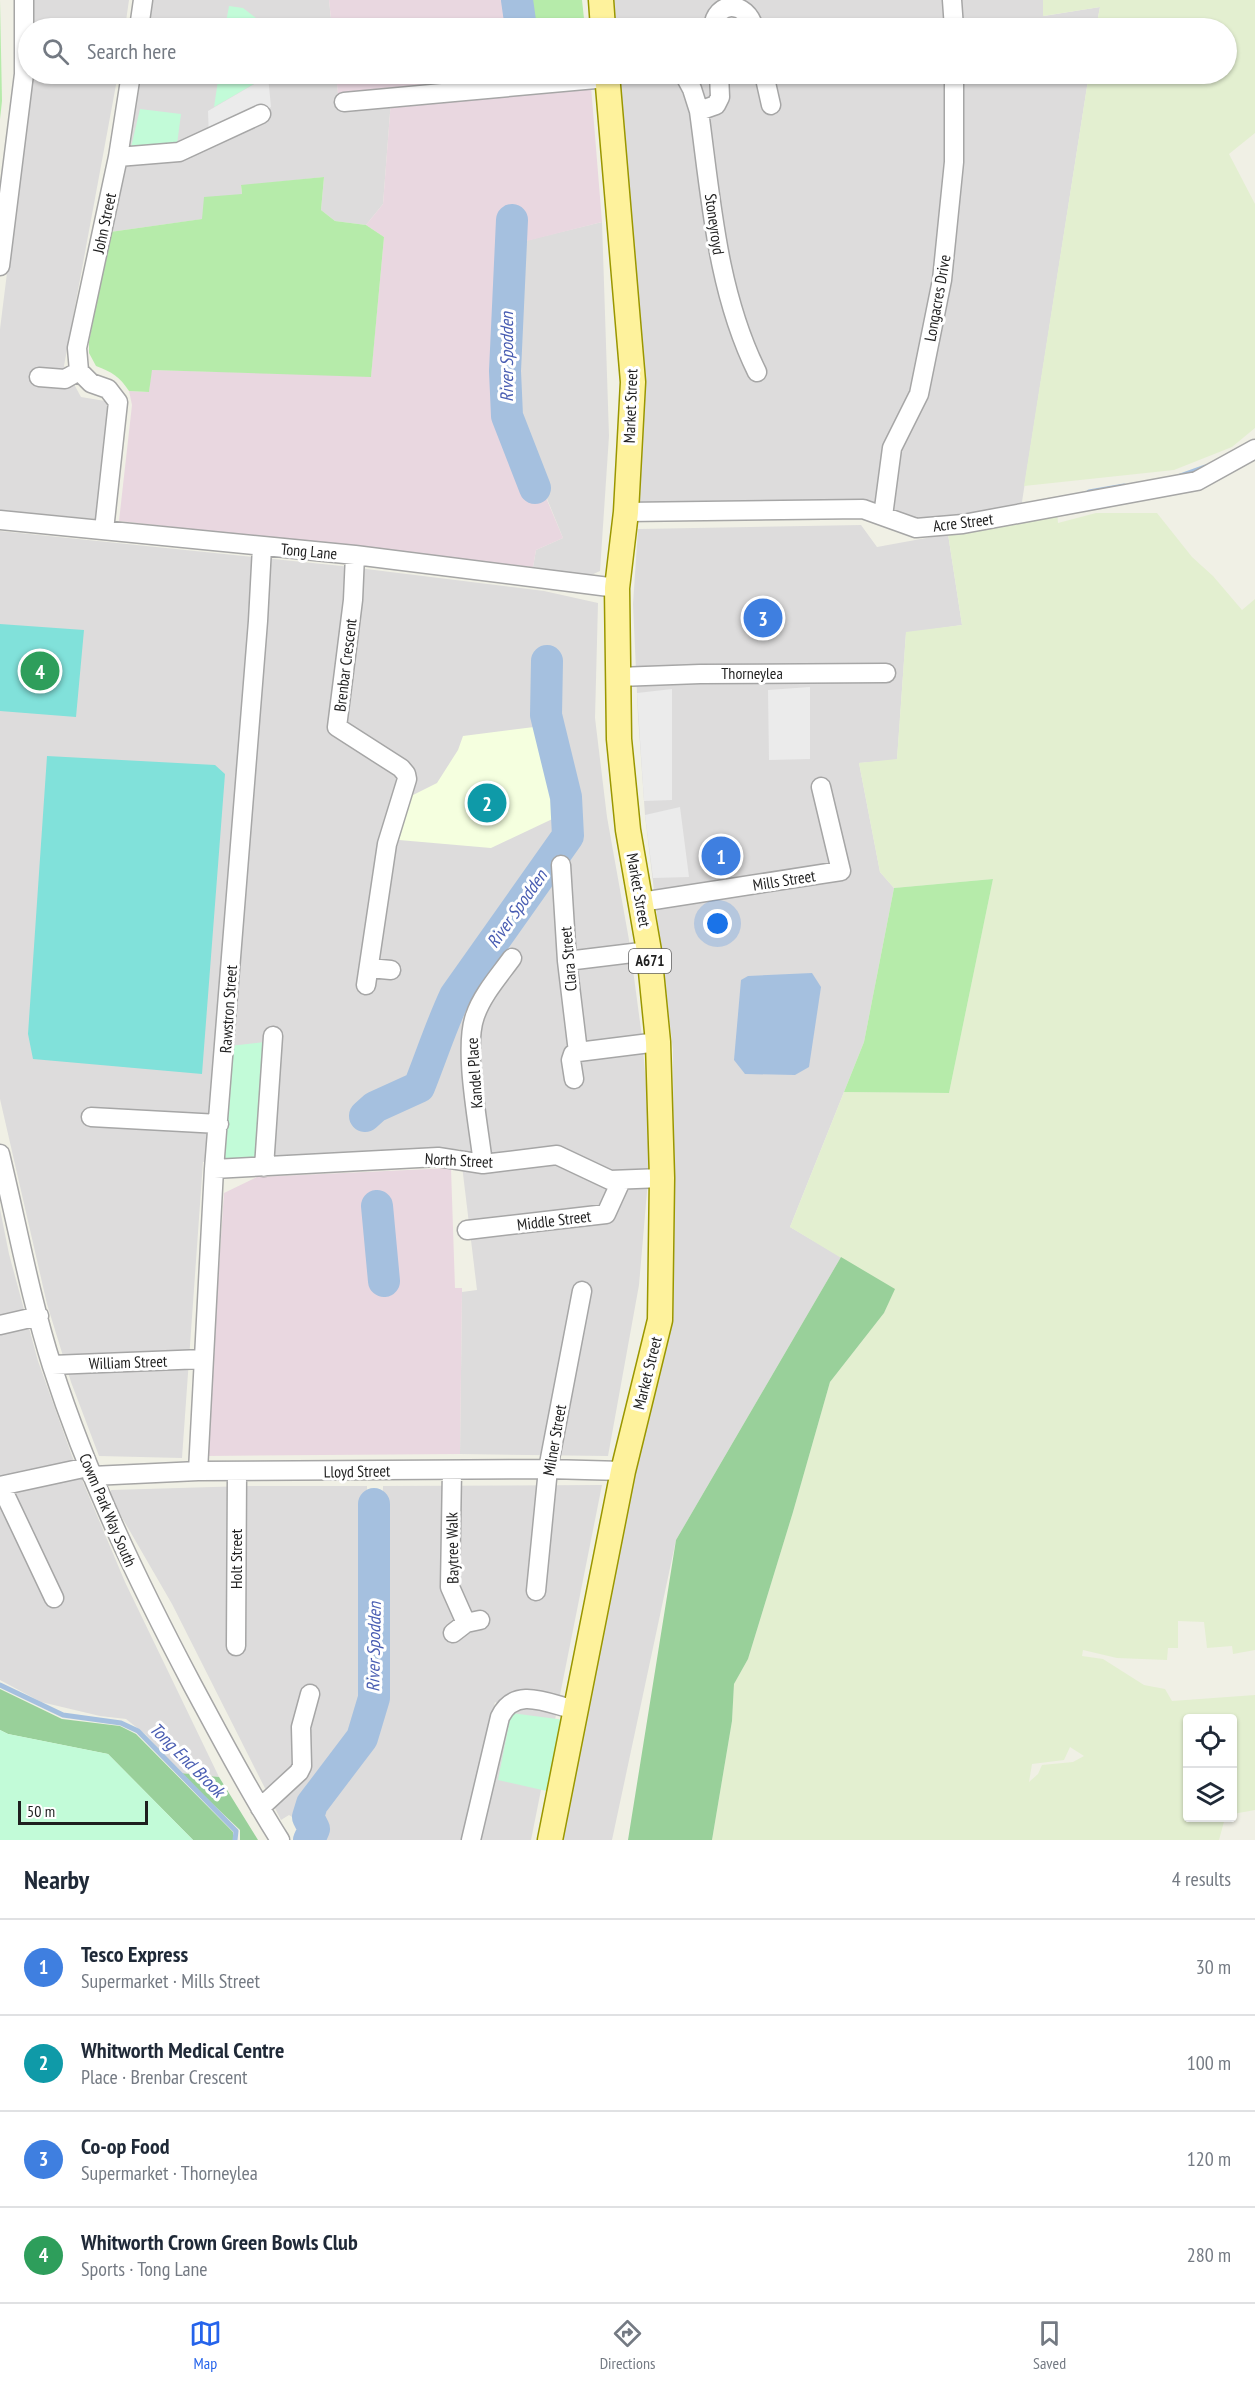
<!DOCTYPE html>
<html lang="en">
<head>
<meta charset="utf-8">
<style>
  :root { --surface:#fff; --page:#f6f6f7; --text:#1f2937; --muted:#747a83; --line:#e0e1e3; --accent:#2563eb }
  body { margin:0; font-family:"PT Sans Narrow",sans-serif; background:var(--page); color:var(--text) }
  .controls { position:absolute; right:18px; bottom:18px; display:grid; overflow:hidden; border-radius:6px; box-shadow:0 2px 4px #0004 }
  .controls button { width:54px; height:54px; display:grid; place-items:center; padding:0; border:0; border-bottom:2px solid var(--line); background:var(--surface); color:var(--text); font:30px sans-serif }
  .scale { position:absolute; left:18px; bottom:15px; width:130px; box-sizing:border-box; padding-left:6px; border:3px solid #1f1f1f; border-top:0; font-size:16px; line-height:21px; white-space:nowrap; color:#1f1f1f; -webkit-text-stroke:4px #fff; paint-order:stroke }
  .you { position:absolute; left:718px; top:924px; width:21px; height:21px; margin:-15px; border:4px solid #fff; border-radius:50%; background:#1a73e8; box-shadow:0 0 0 9px #1a73e833 }
  .badge { display:grid; place-items:center; width:39px; height:39px; border-radius:50%; background:var(--accent); color:#fff; font-size:20px; font-weight:700 }
  .pin { position:absolute; translate:-50% -50%; border:3px solid #fff; box-shadow:0 2px 6px #0006 }
  .list { margin:0; padding:0; list-style:none }
  h2 { display:flex; justify-content:space-between; align-items:center; height:78px; margin:0; padding:0 24px; font-size:26px }
  h2 small { font-size:20px; font-weight:400; color:var(--muted) }
  .list li { display:grid; grid-template-columns:39px 1fr auto; gap:18px; align-items:center; box-sizing:border-box; height:96px; padding:0 24px; border-top:2px solid var(--line) }
  .list b { display:block; font-size:22px; white-space:nowrap }
  .list p { margin:0; font-size:20px; white-space:nowrap; color:var(--muted) }
  .list em { font-size:20px; font-style:normal; color:var(--muted) }
  .icon { flex:none; width:33px; height:33px; fill:none; stroke:currentColor; stroke-width:2; stroke-linecap:round; stroke-linejoin:round }
  .map { position:relative; flex:none; width:1255px; height:1840px; overflow:hidden }
  .search { position:absolute; background:var(--surface); box-shadow:0 2px 4px #0004; left:18px; right:18px; top:18px; height:66px; display:flex; align-items:center; gap:15px; box-sizing:border-box; padding:0 21px; border-radius:33px; color:var(--muted); font-size:22px }
  .sheet { height:462px; background:var(--surface) }
  nav { display:flex; justify-content:space-around; align-items:center; box-sizing:border-box; height:84px; border-top:2px solid var(--line); background:var(--surface); font-size:16px; color:var(--muted) }
  nav a { display:grid; justify-items:center; gap:3px }
  nav .on { color:var(--accent) }
  .map>svg:first-child { display:block }
  .residential { fill:#dddcdc }
  .industrial { fill:#e9d7e0 }
  .education { fill:#f5ffdf }
  .farmland { fill:#e3efd0; fill-rule:evenodd }
  .grass { fill:#b6ebaa }
  .forest { fill:#99d09a }
  .park { fill:#c2fbd8 }
  .pitch { fill:#81e1da }
  .parking { fill:#ebebeb }
  .water { fill:#a5c0df }
  .lines { fill:none; stroke-linecap:round; stroke-linejoin:round }
  .stream { stroke:#a5c0df; stroke-width:5 }
  .river { stroke:#a5c0df; stroke-width:32 }
  .minor-casing { stroke:#a6a6a6; stroke-width:21 }
  .major-casing { stroke:#9a9700; stroke-width:27 }
  .minor { stroke:#fff; stroke-width:18 }
  .major { stroke:#fef29c; stroke-width:24 }
  .labels { text-anchor:middle; stroke-width:6; stroke-linejoin:round; paint-order:stroke }
  .shield { fill:#fff; stroke:#626262; stroke-width:1.5 }
  .shield-label { font-size:15px; font-weight:bold; fill:#1f1f1f }
  .street-label { font-size:16px; fill:#1f1f1f; stroke:#fff }
  .water-label { font-size:18px; font-style:italic; fill:#495db2; stroke:#fff }
</style>
</head>
<body>
<div class="map">
<svg width="1255" height="1840" viewBox="0 0 1255 1840">
  <rect width="100%" height="100%" fill="#f0f0e5"/>
  <path class="residential" d="M34,0H129L125,28H33Z
    M150,0H329L332,28H145Z
    M608,0H1043L1044,16L1100,7L1096,28H610Z
    M32,74H118L64,366L81,397L111,402L96,519L0,510V329Z
    M137,74H336L338,93L392,87L383,204L366,225L335,221L321,210L324,177L241,186L242,194L203,219L110,232Z
    M612,74H1089L1021,508L936,521L901,517L636,506Z
    M602,222L609,436L600,571L589,576L533,567L536,550L563,538L512,413L511,384L516,243Z
    M861,525L877,547L948,534L962,625L906,633L897,760L859,763L880,872L894,888L864,1042L790,1227L841,1257L676,1540L612,1840H563L674,1271L673,1050L645,815L638,715L633,604L638,529Z
    M0,531L342,566L544,591L598,603L595,718L607,817L629,940L642,1037L651,1145L639,1285L608,1456L460,1454L462,1292L477,1290L460,1149L203,1162L182,1458L99,1456L71,1382L47,1304L0,1099Z
    M0,1209L9,1254L38,1361L72,1456L125,1582L219,1777L180,1773L146,1735L126,1719L100,1716L41,1702L0,1680Z
    M602,1485L531,1840H478L504,1735L511,1713L495,1702L461,1840H318L321,1829L315,1816L316,1806L332,1789L352,1760L367,1736L376,1713L380,1678L383,1486Z
    M247,1486H367V1674L362,1712L347,1750L307,1805L303,1817L307,1830L300,1822L289,1815L281,1820L172,1604L109,1495L111,1490Z"/>
  <path class="industrial" d="M329,0H508L511,28H332Z
    M336,74H590L602,222L507,246L499,374L503,418L509,439L531,491L542,488L563,538L536,550L533,567L119,521L132,405L129,391L149,392L151,370L371,376L384,237L366,225L383,204L392,87L338,94Z
    M451,1168L455,1288H462V1292L460,1454L206,1456L224,1193L257,1177Z"/>
  <path class="education" d="M542,726L563,814L491,848L399,840L411,796L437,783L458,750L463,736Z"/>
  <path class="farmland" d="M1043,0H1255V133L1229,154L1255,204V428L1232,447L1174,470L1024,486L1089,74H1226V28H1096L1100,7L1043,16Z
    M1057,512L1058,523L1096,513H1157L1192,557L1213,576L1242,610L1255,599V1650L1233,1654L1232,1646L1207,1648L1204,1622L1178,1621V1648H1168L1167,1660L1117,1658L1083,1650L1082,1656L1103,1659L1144,1685L1165,1689L1172,1701L1255,1695V1810L1233,1814L1232,1718H1188V1818H1225L1219,1840H712L732,1721L734,1684L748,1659L793,1512L830,1382L884,1313L894,1290L790,1227L844,1092L949,1093L993,879L894,888L880,872L859,763L897,759L906,632L962,625L948,534ZM1070,1747L1084,1756L1073,1762L1042,1765L1038,1774L1029,1782L1032,1764L1064,1760Z"/>
  <path class="grass" d="M0,0L2,101L0,119Z
    M529,0H582L585,28H530Z
    M324,177L321,210L335,221L366,225L384,237L371,377L152,370L149,392L129,391C120,377 112,372 96,366L89,353V342L110,232L202,219L204,197L242,194L241,185Z
    M993,879L949,1093L844,1092L864,1042L894,888Z"/>
  <path class="forest" d="M841,1257L895,1289L884,1313L830,1382L793,1512L748,1659L734,1684L732,1721L712,1840H628L676,1540Z
    M0,1689L62,1719L120,1726L136,1734L233,1832V1840H193L108,1754L8,1734L0,1730Z
    M180,1773L219,1777L258,1840H240V1830Z"/>
  <path class="park" d="M229,6L243,8L256,18L258,28H225Z
    M219,74H264V78L214,107Z
    M140,109L181,114L176,152L129,156Z
    M265,1042L257,1159L223,1161L230,1046Z
    M511,1713L565,1720L551,1792L498,1780Z
    M0,1730L8,1734L108,1754L193,1840H0Z"/>
  <path class="pitch" d="M0,624L84,630L76,717L0,711Z
    M47,756L215,765L225,774L202,1074L33,1059L28,1034Z"/>
  <path class="parking" d="M268,76L271,107L209,138L208,111Z
    M810,687V759L769,760L768,690Z
    M672,689V800L644,801L637,693Z
    M680,807L689,877L653,878L645,815Z"/>
  <path class="water" d="M812,973L821,987L809,1067L795,1075L745,1074L734,1060L741,980L748,976Z"/>
  <g class="lines">
    <path class="stream" d="M1180,476L1205,467
      M1089,492L1124,486
      M0,1685L63,1715L121,1723L138,1731L236,1831L235,1840"/>
    <path class="river" d="M517,0L521,28
      M512,220L505,371L507,416L535,488
      M365,1116L375,1107L419,1087C431,1057 441,1026 455,996L568,836L566,797L546,715L547,661
      M377,1206L384,1281
      M309,1840L314,1829L308,1817L312,1804L362,1738L374,1698V1504"/>
    <g class="minor-casing">
      <path id="minor" d="M952,0L954,28
        M139,28L143,0
        M713,28C715,0 747,0 754,28
        M684,74L692,89L699,111C711,199 717,291 757,372
        M764,74L771,105
        M344,102L607,78
        M699,111L716,105L720,97L719,74
        M118,157L179,152L261,114
        M0,266L24,74V0
        M79,371L77,348L118,157L131,74
        M79,371L91,383L108,389L118,402L104,530
        M39,377L65,379L79,371
        M626,512L863,509L916,528L963,524L1197,481L1255,449
        M883,516L892,448L919,394L942,280L954,162V74
        M0,520L355,555L617,588
        M355,555L353,600L337,727L401,768L406,774L407,779L387,844L366,985
        M618,677L700,674L886,673
        M561,865L567,961L578,1052
        M641,902L841,871L821,787
        M567,961L649,951
        M369,968L391,970
        M578,1052L658,1042
        M574,1079L571,1060L573,1054L578,1052
        M91,1117L219,1124
        M0,1154C17,1224 30,1297 52,1366C88,1478 138,1582 193,1686C221,1738 248,1790 280,1840
        M483,1164C479,1127 463,1049 475,1016C482,995 499,976 512,958
        M264,1167L273,1036
        M214,1169L438,1157L483,1164L557,1155L610,1180L662,1178
        M467,1230L606,1214L621,1181
        M0,1325L39,1316
        M52,1365L203,1359
        M452,1470L450,1587L466,1623
        M198,1471L214,1169L258,621L262,547
        M92,1476L198,1471L548,1469L623,1471
        M0,1486L88,1467
        M1,1486L54,1598
        M536,1591L548,1469L582,1291
        M453,1633L466,1623L480,1620
        M236,1646L237,1472
        M260,1808L299,1772L302,1766L301,1727L310,1694
        M471,1840L500,1717C515,1685 549,1704 576,1710"/>
    </g>
    <g class="major-casing">
      <path id="major" d="M601,0L603,28
        M550,1840L623,1471L660,1320L662,1178L658,1042L649,951L628,830L619,739L617,588L626,512L633,382L607,74"/>
    </g>
    <use href="#minor" class="minor"/>
    <use href="#major" class="major"/>
  </g>
  <g class="labels">
    <rect class="shield" x="629" y="949" width="42" height="24" rx="4.5"/>
    <g class="shield-label">
      <text x="650" y="966">A671</text>
    </g>
    <g class="street-label">
      <text transform="translate(104 223) rotate(-78)" y="6">John Street</text>
      <text transform="translate(715 224) rotate(82)" y="6">Stoneyroyd</text>
      <text transform="translate(937 298) rotate(-80)" y="6">Longacres Drive</text>
      <text transform="translate(630 406) rotate(-88)" y="6">Market Street</text>
      <text transform="translate(963 522) rotate(-7)" y="6">Acre Street</text>
      <text transform="translate(309 551) rotate(5)" y="6">Tong Lane</text>
      <text transform="translate(345 665) rotate(-83)" y="6">Brenbar Crescent</text>
      <text x="752" y="679">Thorneylea</text>
      <text transform="translate(784 880) rotate(-9)" y="6">Mills Street</text>
      <text transform="translate(639 890) rotate(80)" y="6">Market Street</text>
      <text transform="translate(568 959) rotate(-95)" y="6">Clara Street</text>
      <text transform="translate(228 1009) rotate(-86)" y="6">Rawstron Street</text>
      <text transform="translate(474 1073) rotate(-94)" y="6">Kandel Place</text>
      <text transform="translate(459 1160) rotate(3)" y="6">North Street</text>
      <text transform="translate(554 1220) rotate(-7)" y="6">Middle Street</text>
      <text transform="translate(128 1362) rotate(-2)" y="6">William Street</text>
      <text transform="translate(647 1373) rotate(-76)" y="6">Market Street</text>
      <text transform="translate(554 1440) rotate(-80)" y="6">Milner Street</text>
      <text transform="translate(357 1471) rotate(-1)" y="6">Lloyd Street</text>
      <text transform="translate(108 1510) rotate(67)" y="6">Cowm Park Way South</text>
      <text transform="translate(452 1548) rotate(-91)" y="6">Baytree Walk</text>
      <text transform="translate(236 1559) rotate(-90)" y="6">Holt Street</text>
    </g>
    <g class="water-label">
      <text transform="translate(507 357) rotate(-90)" y="6">River Spodden</text>
      <text transform="translate(517 909) rotate(-55)" y="6">River Spodden</text>
      <text transform="translate(374 1647) rotate(-89)" y="6">River Spodden</text>
      <text transform="translate(187 1760) rotate(45)" y="6">Tong End Brook</text>
    </g>
  </g>
</svg>
<div class="controls">
<button><svg class="icon" aria-label="locate" viewBox="0 0 24 24"><circle cx="12" cy="12" r="6"/><path d="M12 2v4M12 18v4M2 12h4M18 12h4"/></svg></button>
<button><svg class="icon" aria-label="layers" viewBox="0 0 24 24"><path d="M12 4l9 5-9 5-9-5zM3 14l9 5 9-5"/></svg></button>
</div>
<div class="scale">50 m</div>
<div class="you"></div>
<div class="pin badge" style="left:721px;top:856px;background:#3f7fe0">1</div>
<div class="pin badge" style="left:487px;top:803px;background:#0f9aa8">2</div>
<div class="pin badge" style="left:763px;top:618px;background:#3f7fe0">3</div>
<div class="pin badge" style="left:40px;top:671px;background:#2e9e5b">4</div>
<div class="search"><svg class="icon" aria-label="search" viewBox="0 0 24 24"><circle cx="10" cy="10" r="6"/><path d="M15 15l6 6"/></svg>Search here</div>
</div>
<section class="sheet">
<h2>Nearby<small>4 results</small></h2>
<ul class="list">
<li><span class="badge" style="background:#3f7fe0">1</span><div><b>Tesco Express</b><p>Supermarket · Mills Street</p></div><em>30 m</em></li>
<li><span class="badge" style="background:#0f9aa8">2</span><div><b>Whitworth Medical Centre</b><p>Place · Brenbar Crescent</p></div><em>100 m</em></li>
<li><span class="badge" style="background:#3f7fe0">3</span><div><b>Co-op Food</b><p>Supermarket · Thorneylea</p></div><em>120 m</em></li>
<li><span class="badge" style="background:#2e9e5b">4</span><div><b>Whitworth Crown Green Bowls Club</b><p>Sports · Tong Lane</p></div><em>280 m</em></li>
</ul>
</section>
<nav>
<a class="on"><svg class="icon" aria-label="map" viewBox="0 0 24 24"><path d="M3 6l6-2 6 2 6-2v14l-6 2-6-2-6 2zM9 4v14M15 6v14"/></svg>Map</a>
<a><svg class="icon" aria-label="directions" viewBox="0 0 24 24"><path d="M12 3l9 9-9 9-9-9zM9 14v-3h6M13 9l2 2-2 2"/></svg>Directions</a>
<a><svg class="icon" aria-label="saved" viewBox="0 0 24 24"><path d="M7 4h10v16l-5-4-5 4z"/></svg>Saved</a>
</nav>
</body>
</html>
